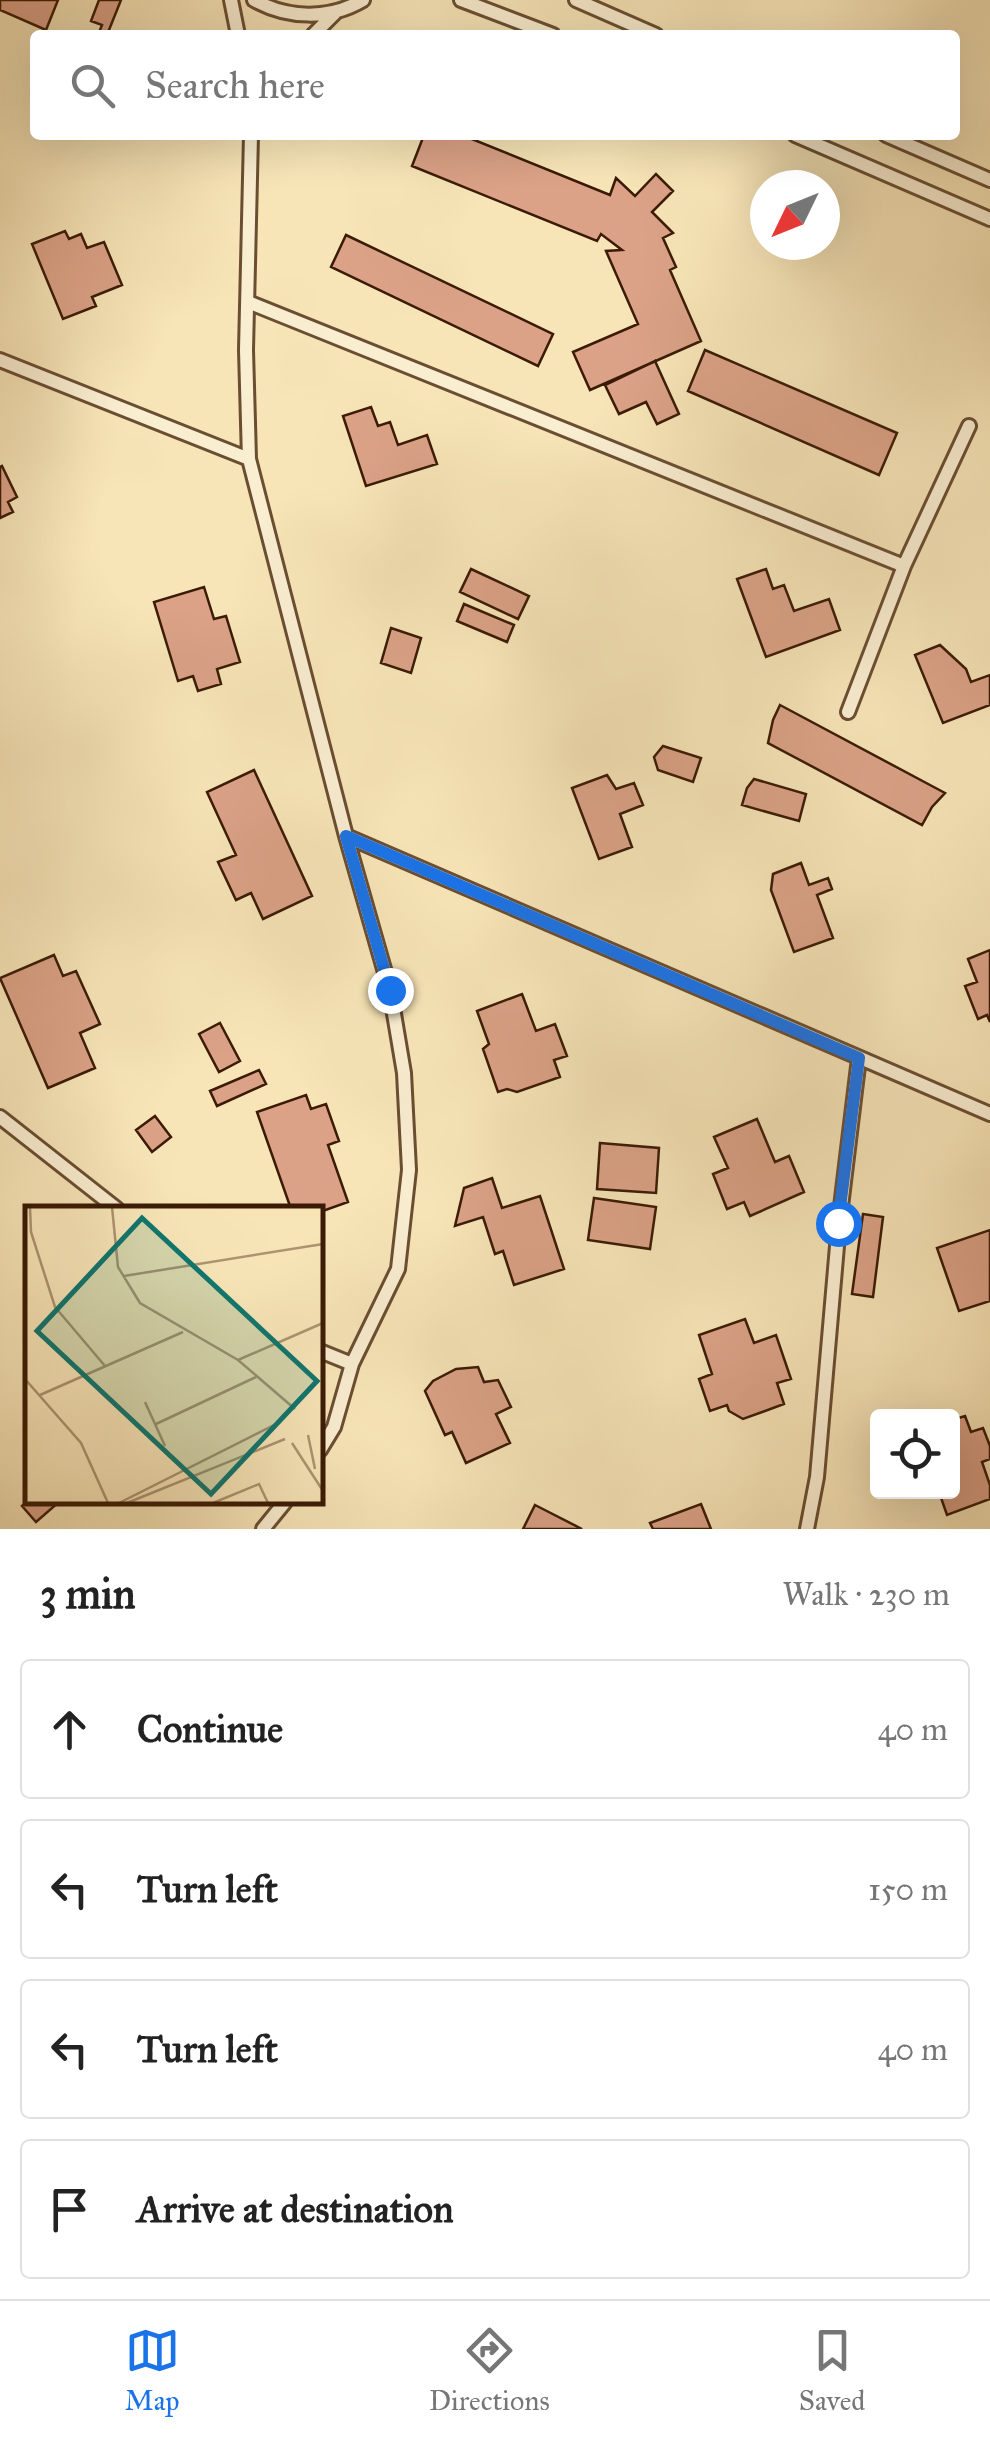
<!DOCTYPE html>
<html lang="en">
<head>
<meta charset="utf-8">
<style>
  :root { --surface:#fff; --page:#f2f2f2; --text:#222; --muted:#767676; --line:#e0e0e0; --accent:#1a73e8 }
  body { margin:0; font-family:"IM FELL Great Primer",serif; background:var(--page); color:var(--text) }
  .controls { position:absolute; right:30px; bottom:30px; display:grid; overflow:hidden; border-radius:10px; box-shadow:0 10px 40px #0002 }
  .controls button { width:90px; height:90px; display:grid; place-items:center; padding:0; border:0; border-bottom:2px solid var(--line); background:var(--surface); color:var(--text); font:50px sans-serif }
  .compass { position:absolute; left:750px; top:170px; width:90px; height:90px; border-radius:50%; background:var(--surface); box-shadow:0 10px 40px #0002; rotate:227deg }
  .stop { position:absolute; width:30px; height:30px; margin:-22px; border:8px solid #1a73e8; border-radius:50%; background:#fff }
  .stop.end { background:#1a73e8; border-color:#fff; box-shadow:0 2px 10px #0008 }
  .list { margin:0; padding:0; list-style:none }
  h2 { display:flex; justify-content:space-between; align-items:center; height:130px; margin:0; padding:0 40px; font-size:42px }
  h2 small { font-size:32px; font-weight:400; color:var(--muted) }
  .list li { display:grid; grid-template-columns:65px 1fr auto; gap:30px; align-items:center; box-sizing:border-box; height:140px; margin:0 20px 20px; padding:0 20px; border:2px solid var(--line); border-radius:10px }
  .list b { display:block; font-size:38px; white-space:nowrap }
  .list em { font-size:32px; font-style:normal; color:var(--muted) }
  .icon { flex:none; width:55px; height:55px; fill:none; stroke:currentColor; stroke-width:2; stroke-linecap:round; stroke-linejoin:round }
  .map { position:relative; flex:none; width:990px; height:1529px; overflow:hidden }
  .search { position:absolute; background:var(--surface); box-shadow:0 10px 40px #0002; left:30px; right:30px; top:30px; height:110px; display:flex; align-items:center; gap:25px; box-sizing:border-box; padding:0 35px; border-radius:10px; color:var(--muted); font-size:38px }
  .sheet { height:770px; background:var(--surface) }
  nav { display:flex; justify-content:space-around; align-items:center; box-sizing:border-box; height:140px; border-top:2px solid var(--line); background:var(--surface); font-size:28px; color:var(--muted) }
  nav a { display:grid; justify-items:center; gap:5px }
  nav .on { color:var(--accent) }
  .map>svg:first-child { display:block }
  .building { fill:#dba287; stroke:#3b1b06; stroke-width:2.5 }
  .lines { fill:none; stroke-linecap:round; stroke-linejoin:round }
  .lane-casing { stroke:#6a4e32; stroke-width:18 }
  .lane { stroke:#faeed1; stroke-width:12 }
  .route { stroke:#1a73e8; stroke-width:12 }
  .inset-road { fill:none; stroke:#ac9471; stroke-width:2.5 }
  .view { fill:#0f766e; fill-opacity:0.15; stroke:#0f766e; stroke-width:5 }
  .inset-edge { fill:none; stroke:#3b1b06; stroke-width:5 }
</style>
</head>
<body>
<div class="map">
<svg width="990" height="1529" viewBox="0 0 990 1529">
  <rect width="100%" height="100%" fill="#f7e5b8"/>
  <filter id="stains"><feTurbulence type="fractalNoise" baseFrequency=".002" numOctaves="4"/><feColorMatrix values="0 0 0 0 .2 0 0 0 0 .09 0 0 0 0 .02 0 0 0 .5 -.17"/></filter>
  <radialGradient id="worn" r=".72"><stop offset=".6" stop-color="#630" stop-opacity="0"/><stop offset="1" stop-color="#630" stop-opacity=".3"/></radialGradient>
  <path class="building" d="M0,0H58L46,30L0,10Z
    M99,0H121L107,35H98L102,25L91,21Z
    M424,135H462L610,195L616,178L635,196L656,174L673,191L652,212L673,233L663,238L676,267L670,270L701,341L590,390L573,352L638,324L606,251L622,250L601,234L597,241L412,166Z
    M65,231L69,239L81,234L87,248L104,242L122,285L92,297L96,306L63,319L32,244Z
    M346,235L553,334L538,366L331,267Z
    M705,350L897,433L879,475L688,391Z
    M655,361L679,414L657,424L646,402L619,414L605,385Z
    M371,407L378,426L390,422L398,445L427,435L437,464L366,486L343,416Z
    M2,466L17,497L8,502L13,512L0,518V467Z
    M471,569L529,596L518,619L460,592Z
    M766,569L773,589L784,585L794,611L829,599L840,630L766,657L737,579Z
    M204,587L214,619L226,616L240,662L217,669L221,684L198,691L193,676L178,681L154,602Z
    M464,604L514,625L507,642L457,621Z
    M391,628L421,638L411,673L381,663Z
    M940,645L966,669L971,682L990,675V705L943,723L915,655Z
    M780,705L945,793L932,807L922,825L768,743L773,720Z
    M663,746L701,758L693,782L658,770L654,757Z
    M254,770L312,896L263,919L251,893L236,900L218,862L236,855L207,792Z
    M607,775L616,789L634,783L643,805L620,814L632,847L599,859L572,788Z
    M754,779L806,794L799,821L742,805L747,788Z
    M801,863L809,885L828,878L832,889L817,895L833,938L794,952L771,890L773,874Z
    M990,950V1022L987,1015L978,1019L965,986L977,982L968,959Z
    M54,955L63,976L76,971L100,1024L80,1033L95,1068L48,1088L0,978Z
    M522,994L536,1031L555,1024L567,1056L554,1060L560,1077L517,1092L507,1089L498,1092L483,1049L489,1044L477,1011Z
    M220,1023L240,1061L219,1072L199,1034Z
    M259,1070L266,1084L217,1106L210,1091Z
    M306,1095L311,1109L326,1104L339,1141L328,1145L348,1202L320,1212V1209H291L257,1112Z
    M155,1116L171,1137L152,1152L136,1130Z
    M757,1119L775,1162L789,1156L804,1192L750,1216L744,1202L727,1209L713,1174L728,1168L714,1137Z
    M600,1143L659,1148L656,1193L597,1189Z
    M492,1178L502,1208L540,1196L564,1269L514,1285L503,1251L495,1254L483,1217L455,1226L464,1188Z
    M594,1198L656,1207L650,1249L588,1240Z
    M863,1214L883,1217L873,1297L852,1294Z
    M990,1230V1301L959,1311L937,1248Z
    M745,1319L754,1343L776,1335L791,1379L777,1383L784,1404L743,1419L729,1411L727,1405L710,1411L699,1379L712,1374L699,1335Z
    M478,1367L484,1382L498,1380L511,1407L496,1414L510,1443L466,1463L452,1432L445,1435L425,1391L433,1381L456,1369Z
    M965,1416L971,1432L983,1428L990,1446V1459L982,1462L990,1485V1499L947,1515L939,1492H952V1420Z
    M28,1501V1502H59L36,1522L22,1506Z
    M701,1504L711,1529H653L650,1523Z
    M535,1505L582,1529H523Z"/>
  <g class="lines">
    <g class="lane-casing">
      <path id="lane" d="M231,0L238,35
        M254,0C288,19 329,20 363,0
        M461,0L553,35
        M576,0L656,35
        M313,35L335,13
        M251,135L246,350L249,459L346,836L390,990L404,1073L409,1170L398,1269L352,1364L334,1427L320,1450
        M795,135L990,219
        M886,135L990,180
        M248,302L904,566
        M0,360L249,459
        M848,712L904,566L969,426
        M346,836L990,1114
        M0,1117L117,1209
        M320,1351L352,1364
        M263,1529L285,1502
        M807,1529L817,1477L839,1223L859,1058"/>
    </g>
    <use href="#lane" class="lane"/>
  </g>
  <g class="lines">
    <path class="route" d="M390,990L346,836L859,1058L838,1223"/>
  </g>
  <g transform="translate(25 1206)">
    <rect width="298" height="298" fill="#f7e5b8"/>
    <path class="inset-road" d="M5,1L6,26L30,101L80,160M87,1L93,61L115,97L213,154L270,203M99,70L298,38M213,154L298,117M0,173L56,237L83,297M15,189L158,126M120,196L140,240M131,218L231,171M283,229L290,263M267,237L298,285M94,297L253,217M102,297L260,233M188,297L234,278L243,297"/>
    <path class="view" d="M117,12L292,175L186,288L12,125Z"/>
    <rect width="298" height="298" class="inset-edge"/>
  </g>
  <rect width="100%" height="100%" filter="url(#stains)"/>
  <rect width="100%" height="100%" fill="url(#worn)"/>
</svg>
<div class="controls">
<button><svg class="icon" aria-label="locate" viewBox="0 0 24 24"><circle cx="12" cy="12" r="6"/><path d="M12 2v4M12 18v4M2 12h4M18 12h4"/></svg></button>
</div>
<svg class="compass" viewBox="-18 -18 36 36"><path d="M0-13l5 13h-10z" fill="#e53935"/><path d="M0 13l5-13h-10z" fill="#767676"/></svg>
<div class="stop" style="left:838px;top:1223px"></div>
<div class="stop end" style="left:390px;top:990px"></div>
<div class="search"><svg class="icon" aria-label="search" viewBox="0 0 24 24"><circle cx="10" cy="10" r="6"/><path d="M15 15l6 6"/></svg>Search here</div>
</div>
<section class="sheet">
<h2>3 min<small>Walk · 230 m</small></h2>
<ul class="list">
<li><svg class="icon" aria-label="ahead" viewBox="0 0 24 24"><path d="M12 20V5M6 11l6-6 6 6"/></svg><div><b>Continue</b></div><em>40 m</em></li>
<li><svg class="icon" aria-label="left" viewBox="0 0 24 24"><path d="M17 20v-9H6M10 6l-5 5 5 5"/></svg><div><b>Turn left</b></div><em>150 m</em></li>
<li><svg class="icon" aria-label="left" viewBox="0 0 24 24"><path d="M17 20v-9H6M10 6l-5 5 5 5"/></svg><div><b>Turn left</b></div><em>40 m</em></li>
<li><svg class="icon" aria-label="arrive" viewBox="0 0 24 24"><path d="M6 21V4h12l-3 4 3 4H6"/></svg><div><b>Arrive at destination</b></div></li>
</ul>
</section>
<nav>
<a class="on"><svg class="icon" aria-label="map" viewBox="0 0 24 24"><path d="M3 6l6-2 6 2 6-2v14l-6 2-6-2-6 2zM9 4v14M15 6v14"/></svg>Map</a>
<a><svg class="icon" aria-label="directions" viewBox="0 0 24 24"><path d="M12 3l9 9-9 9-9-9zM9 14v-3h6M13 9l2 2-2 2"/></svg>Directions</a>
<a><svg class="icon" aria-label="saved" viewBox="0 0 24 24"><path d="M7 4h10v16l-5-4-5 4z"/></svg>Saved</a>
</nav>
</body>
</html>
